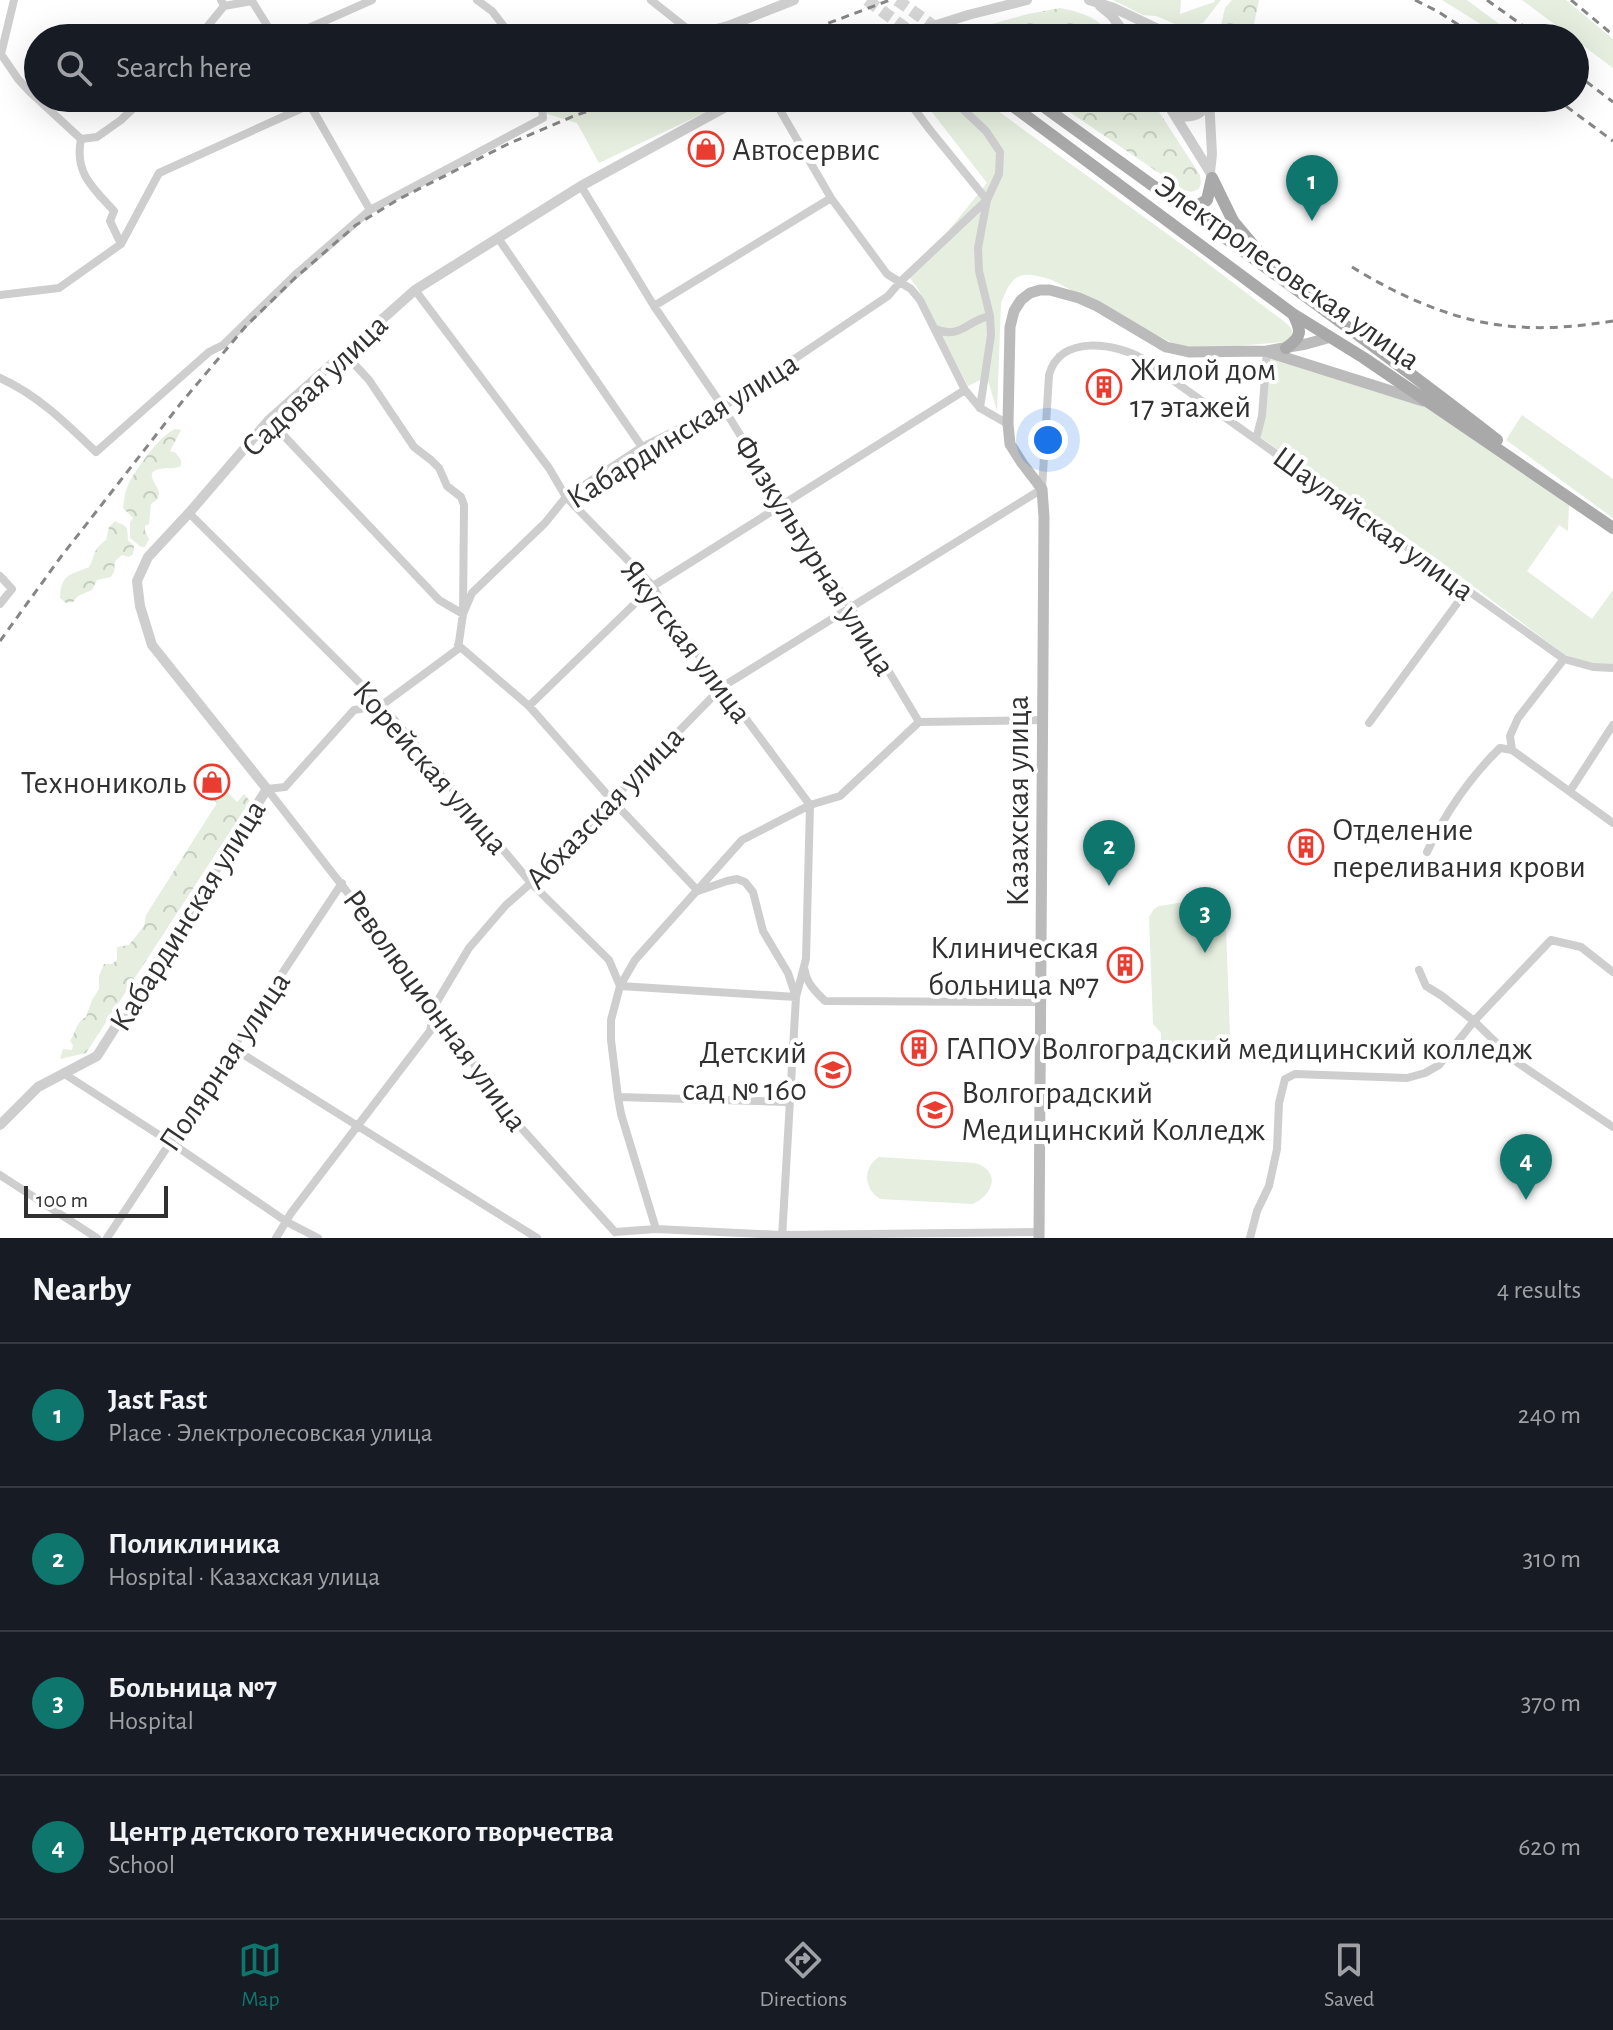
<!DOCTYPE html>
<html lang="en">
<head>
<meta charset="utf-8">
<style>
  :root { --surface:#171b24; --page:#20242c; --text:#f1f3f6; --muted:#9ea1a6; --line:#363941; --accent:#0f766e }
  body { margin:0; font-family:"Alegreya Sans",sans-serif; background:var(--page); color:var(--text) }
  .scale { position:absolute; left:24px; bottom:20px; width:144px; box-sizing:border-box; padding-left:8px; border:4px solid #313131; border-top:0; font-size:22px; line-height:28px; white-space:nowrap; color:#313131; -webkit-text-stroke:6px #fff; paint-order:stroke }
  .you { position:absolute; left:1048px; top:440px; width:28px; height:28px; margin:-20px; border:6px solid #fff; border-radius:50%; background:#1a73e8; box-shadow:0 0 0 12px #1a73e833 }
  .badge { display:grid; place-items:center; width:52px; height:52px; border-radius:50%; background:var(--accent); color:#fff; font-size:26px; font-weight:700 }
  .pin { position:absolute; translate:-50% -66px; filter:drop-shadow(0 2px 4px #0008) }
  .pin::after { content:''; position:absolute; top:42px; width:28px; height:24px; background:inherit; clip-path:polygon(0 0,100% 0,50% 100%) }
  .list { margin:0; padding:0; list-style:none }
  h2 { display:flex; justify-content:space-between; align-items:center; height:104px; margin:0; padding:0 32px; font-size:34px }
  h2 small { font-size:26px; font-weight:400; color:var(--muted) }
  .list li { display:grid; grid-template-columns:52px 1fr auto; gap:24px; align-items:center; box-sizing:border-box; height:144px; padding:0 32px; border-top:2px solid var(--line) }
  .list b { display:block; font-size:30px; white-space:nowrap }
  .list p { margin:0; font-size:26px; white-space:nowrap; color:var(--muted) }
  .list em { font-size:26px; font-style:normal; color:var(--muted) }
  .icon { flex:none; width:44px; height:44px; fill:none; stroke:currentColor; stroke-width:2; stroke-linecap:round; stroke-linejoin:round }
  .map { position:relative; flex:none; width:1613px; height:1238px; overflow:hidden }
  .search { position:absolute; background:var(--surface); box-shadow:0 8px 32px #0002; left:24px; right:24px; top:24px; height:88px; display:flex; align-items:center; gap:20px; box-sizing:border-box; padding:0 28px; border-radius:44px; color:var(--muted); font-size:30px }
  .sheet { height:680px; background:var(--surface) }
  nav { display:flex; justify-content:space-around; align-items:center; box-sizing:border-box; height:112px; border-top:2px solid var(--line); background:var(--surface); font-size:22px; color:var(--muted) }
  nav a { display:grid; justify-items:center; gap:4px }
  nav .on { color:var(--accent) }
  .map>svg:first-child { display:block }
  .grass { fill:#e5eedf }
  .forest { fill:url(#forest-crowns) }
  .lines { fill:none; stroke-linecap:round; stroke-linejoin:round }
  .primary-tunnel { stroke:#d6d6d6; stroke-width:12; stroke-dasharray:12 6; stroke-linecap:butt }
  .minor { stroke:#cecece; stroke-width:8 }
  .tertiary { stroke:#cecece; stroke-width:10 }
  .secondary { stroke:#bbb; stroke-width:11 }
  .primary { stroke:#a9a9a9; stroke-width:12 }
  .rail { stroke:#868686; stroke-width:3; stroke-dasharray:8 6; stroke-linecap:butt }
  .labels { text-anchor:middle; stroke-width:8; stroke-linejoin:round; paint-order:stroke }
  .poi-label { font-size:32px; fill:#313131; stroke:#fff; text-anchor:start }
  .street-label { font-size:32px; fill:#313131; stroke:#fff }
</style>
</head>
<body>
<div class="map">
<svg width="1613" height="1238" viewBox="0 0 1613 1238">
  <defs>
    <pattern id="forest-crowns" width="20" height="18" patternUnits="userSpaceOnUse" patternTransform="scale(2)"><rect width="20" height="18" fill="#e5eedf"/><path d="M2 6a3 3 0 1 1 6 0M12 15a3 3 0 1 1 6 0" fill="none" stroke="#c5cdc0"/></pattern>
  </defs>
  <rect width="100%" height="100%" fill="#fff"/>
  <path class="grass" d="M1113,0H1181L1180,14L1214,2L1215,0H1221L1203,23L1189,26L1175,24L1156,16L1143,15Z
    M1442,0H1467L1518,38H1503Z
    M1522,0H1566L1613,39V68Z
    M544,98H721L719,105L708,111L599,163L577,123L544,113Z
    M921,98H980L1199,257L1286,323L1291,328L1293,334L1290,339L1285,342L1200,349L1174,344L1052,280C1021,270 1013,272 1001,303L997,411L987,377L968,386L918,289L910,278L987,183Z
    M1271,356L1426,407L1569,503L1568,531L1559,525L1527,571L1592,619L1613,590V664H1593L1565,655L1433,556L1260,437Z
    M1522,415L1613,479V518L1506,440Z
    M1217,897L1221,898L1225,901L1230,1036L1214,1044L1159,1046L1161,1042V1033L1153,1024L1149,917L1154,909L1159,906Z
    M879,1157L975,1163C1001,1171 994,1194 973,1204L880,1199C864,1189 862,1168 879,1157Z"/>
  <path class="forest" d="M1232,0H1259L1251,38H1218L1225,8Z
    M1060,8C1083,13 1099,17 1113,38H961L956,34L1028,14Z
    M1049,98H1150L1200,175L1201,183L1199,189L1191,192L1184,190Z
    M175,429L181,430L170,451L176,453L181,460V466C171,470 168,467 160,469C143,472 157,484 159,492C159,494 158,497 158,499L151,504L149,524L145,526V531L149,539L145,547H141L130,538V522L133,518L123,508C124,500 125,491 129,483C137,468 160,435 175,429Z
    M115,521C129,528 127,525 128,540L134,546L133,554L129,557L122,555L115,561L114,572L111,577L97,580L92,590L78,596L73,602L66,603L60,598C61,573 71,575 89,567C97,553 91,551 106,540L109,527Z
    M221,790H226L237,802L244,794L250,801L86,1053L60,1059L63,1049L72,1050L73,1045L70,1041C76,1032 76,1022 86,1017L92,1000L99,989V976L104,964H112L117,960V947L129,945L144,926L146,915L217,803L212,799Z"/>
  <g class="lines">
    <path class="primary-tunnel" d="M867,0L919,38
      M897,0L950,38"/>
    <path class="minor" d="M14,0L1,54L18,79L29,91L81,139C74,173 93,188 114,211L110,221L121,244
      M221,0L224,6L252,1L275,38
      M477,0L492,11L513,38
      M651,0L695,35
      M198,38L224,6
      M286,38L372,0
      M306,98L370,210
      M773,98L831,198L887,274L911,289L920,300L965,390L980,408L1008,424
      M951,98L986,131L1000,152L999,174L987,200L978,248L979,271L990,316L991,335L980,408
      M81,139L97,137L121,120L144,98
      M581,186L654,306L723,407L783,505L851,608L919,722
      M498,238L642,447
      M415,290L549,468L566,497L653,586L668,614L810,805
      M0,295L59,288L121,244L159,173L309,105L330,104L346,98
      M654,306L831,198
      M935,329C961,340 967,320 990,316
      M0,378C38,395 67,424 96,452L209,352L223,345L295,275L370,210L543,118L541,98
      M269,420L439,600L463,614L464,505L461,497L447,486L439,468L431,460L414,447L369,380L344,353
      M1256,439L1262,416L1267,351
      M189,513L382,705L531,883L609,960L620,986
      M0,576L12,589L0,604
      M458,645L529,706L611,799L698,891L727,881L737,879L745,882L753,892L763,931L788,973L796,997L620,986
      M529,706L653,586L965,390
      M1369,723L1467,590
      M1512,750L1613,823
      M267,789L285,787L354,710L382,705L458,649L463,614L472,593L545,523L566,497L642,447L723,407L888,296L900,282L987,200L930,130L906,98
      M267,789L435,1005L466,1049L488,1091L615,1232
      M1570,791L1613,725
      M1427,852C1444,815 1470,777 1500,748L1512,750L1510,736L1518,718L1564,659
      M1419,970L1426,986L1442,996L1474,1021L1515,1061L1613,1127
      M805,971C807,984 816,992 825,1001L1041,1002
      M233,1048L537,1238
      M63,1073L170,1142L287,1222L318,1238
      M618,1097L789,1102
      M0,1175L97,1238
      M656,1229L621,1114L618,1097L611,1040V1020L620,986L635,960L742,840L810,805L840,796L919,722L1043,720
      M615,1232L656,1229L782,1235L1039,1232
      M107,1238L342,883
      M276,1238L291,1213L430,1031L435,1005L469,948L506,905L531,883L722,687L1042,489L1049,375C1060,334 1115,343 1143,359L1564,659L1593,667L1613,668
      M782,1238L796,997L806,959L810,805
      M1250,1238L1257,1211L1269,1186L1277,1149L1279,1103L1285,1079L1295,1074L1407,1078L1425,1073L1439,1065L1474,1021L1551,940L1581,947L1613,972"/>
    <path class="tertiary" d="M1089,0L1114,8L1177,38
      M1100,6L1112,16L1128,38
      M709,38L706,32L731,25L794,0
      M896,38L968,15L1027,0
      M1164,98L1210,172L1212,178
      M1209,98L1212,154L1210,172
      M1174,114C1189,119 1201,117 1208,102
      M0,1125L38,1087L97,1056L267,789L152,645L140,606L137,581L148,557L189,513L269,420L415,290L581,186L742,98"/>
    <path class="secondary" d="M1271,353L1423,401
      M1039,1238L1044,517L1042,489L1022,463L1010,444L1008,424L1010,327L1014,311L1021,300L1030,293L1040,290H1050L1079,298L1097,306L1166,347L1189,352L1267,351L1306,344L1331,337"/>
    <path class="primary" d="M1002,98L1293,314L1364,358L1613,528
      M1032,98C1188,212 1345,322 1497,440
      M1212,178L1233,221L1269,264
      M1178,205L1197,206L1207,200L1212,178
      M1286,348C1302,337 1302,331 1293,314"/>
    <path class="rail" d="M1415,0L1437,11L1479,38
      M1487,0L1540,38
      M1571,0L1613,35
      M789,38L890,0
      M1575,73L1613,102
      M1555,98L1613,141
      M1352,267C1402,298 1461,324 1520,327C1552,329 1582,326 1613,321
      M0,641L60,558L181,403L246,326L295,278L356,225L399,199L508,144L574,116L625,98"/>
  </g>
  <defs>
    <g id="shop-ring" transform="scale(1.8)"><circle r="9.5" fill="#fff" stroke="#ea3d31" stroke-width="1.5"/><path d="M-5-2.5h2.3a2.7 3.5 0 0 1 5.4 0H5L5.5 6h-11ZM-1.5-2.5h3a1.5 2.3 0 0 0-3 0Z" fill="#ea3d31"/></g>
    <g id="building-ring" transform="scale(1.8)"><circle r="9.5" fill="#fff" stroke="#ea3d31" stroke-width="1.5"/><path d="M-4-6H4V6H1V3H-1V6H-4ZM-2.5-4.3h1.7v1.8h-1.7ZM.8-4.3h1.7v1.8H.8ZM-2.5-1h1.7V.8h-1.7ZM.8-1h1.7V.8H.8Z" fill="#ea3d31"/></g>
    <g id="school-ring" transform="scale(1.8)"><circle r="9.5" fill="#fff" stroke="#ea3d31" stroke-width="1.5"/><path d="M0-5L7-2L0 1L-7-2ZM-4 1L0 2.5L4 1V4Q0 6-4 4Z" fill="#ea3d31"/></g>
    <g id="university-ring" transform="scale(1.8)"><circle r="9.5" fill="#fff" stroke="#ea3d31" stroke-width="1.5"/><path d="M0-5L7-2L0 1L-7-2ZM-4 1L0 2.5L4 1V4Q0 6-4 4Z" fill="#ea3d31"/></g>
  </defs>
  <g fill-rule="evenodd">
    <use href="#shop-ring" x="706" y="149"/>
    <use href="#building-ring" x="1104" y="387"/>
    <use href="#shop-ring" x="212" y="782"/>
    <use href="#building-ring" x="1306" y="847"/>
    <use href="#building-ring" x="1125" y="965"/>
    <use href="#building-ring" x="919" y="1048"/>
    <use href="#school-ring" x="833" y="1070"/>
    <use href="#university-ring" x="935" y="1110"/>
  </g>
  <g class="labels">
    <g class="poi-label">
      <text x="732" y="160">Автосервис</text>
      <text x="1130" y="380">Жилой дом<tspan x="1130" dy="37">17 этажей</tspan></text>
      <text x="186" y="793" text-anchor="end">Технониколь</text>
      <text x="1332" y="840">Отделение<tspan x="1332" dy="37">переливания крови</tspan></text>
      <text x="1099" y="958" text-anchor="end">Клиническая<tspan x="1099" dy="37">больница №7</tspan></text>
      <text x="945" y="1059">ГАПОУ Волгоградский медицинский колледж</text>
      <text x="807" y="1063" text-anchor="end">Детский<tspan x="807" dy="37">сад № 160</tspan></text>
      <text x="961" y="1103">Волгоградский<tspan x="961" dy="37">Медицинский Колледж</tspan></text>
    </g>
    <g class="street-label">
      <text transform="translate(1288 272) rotate(35)" y="11">Электролесовская улица</text>
      <text transform="translate(314 385) rotate(-44)" y="11">Садовая улица</text>
      <text transform="translate(682 430) rotate(-32)" y="11">Кабардинская улица</text>
      <text transform="translate(1374 523) rotate(36)" y="11">Шауляйская улица</text>
      <text transform="translate(815 555) rotate(58)" y="11">Физкультурная улица</text>
      <text transform="translate(687 641) rotate(53)" y="11">Якутская улица</text>
      <text transform="translate(431 767) rotate(49)" y="11">Корейская улица</text>
      <text transform="translate(1017 801) rotate(-90)" y="11">Казахская улица</text>
      <text transform="translate(604 807) rotate(-46)" y="11">Абхазская улица</text>
      <text transform="translate(187 915) rotate(-58)" y="11">Кабардинская улица</text>
      <text transform="translate(436 1010) rotate(54)" y="11">Революционная улица</text>
      <text transform="translate(224 1061) rotate(-56)" y="11">Полярная улица</text>
    </g>
  </g>
</svg>
<div class="scale">100 m</div>
<div class="you"></div>
<div class="pin badge" style="left:1312px;top:221px">1</div>
<div class="pin badge" style="left:1109px;top:886px">2</div>
<div class="pin badge" style="left:1205px;top:953px">3</div>
<div class="pin badge" style="left:1526px;top:1200px">4</div>
<div class="search"><svg class="icon" aria-label="search" viewBox="0 0 24 24"><circle cx="10" cy="10" r="6"/><path d="M15 15l6 6"/></svg>Search here</div>
</div>
<section class="sheet">
<h2>Nearby<small>4 results</small></h2>
<ul class="list">
<li><span class="badge">1</span><div><b>Jast Fast</b><p>Place · Электролесовская улица</p></div><em>240 m</em></li>
<li><span class="badge">2</span><div><b>Поликлиника</b><p>Hospital · Казахская улица</p></div><em>310 m</em></li>
<li><span class="badge">3</span><div><b>Больница №7</b><p>Hospital</p></div><em>370 m</em></li>
<li><span class="badge">4</span><div><b>Центр детского технического творчества</b><p>School</p></div><em>620 m</em></li>
</ul>
</section>
<nav>
<a class="on"><svg class="icon" aria-label="map" viewBox="0 0 24 24"><path d="M3 6l6-2 6 2 6-2v14l-6 2-6-2-6 2zM9 4v14M15 6v14"/></svg>Map</a>
<a><svg class="icon" aria-label="directions" viewBox="0 0 24 24"><path d="M12 3l9 9-9 9-9-9zM9 14v-3h6M13 9l2 2-2 2"/></svg>Directions</a>
<a><svg class="icon" aria-label="saved" viewBox="0 0 24 24"><path d="M7 4h10v16l-5-4-5 4z"/></svg>Saved</a>
</nav>
</body>
</html>
